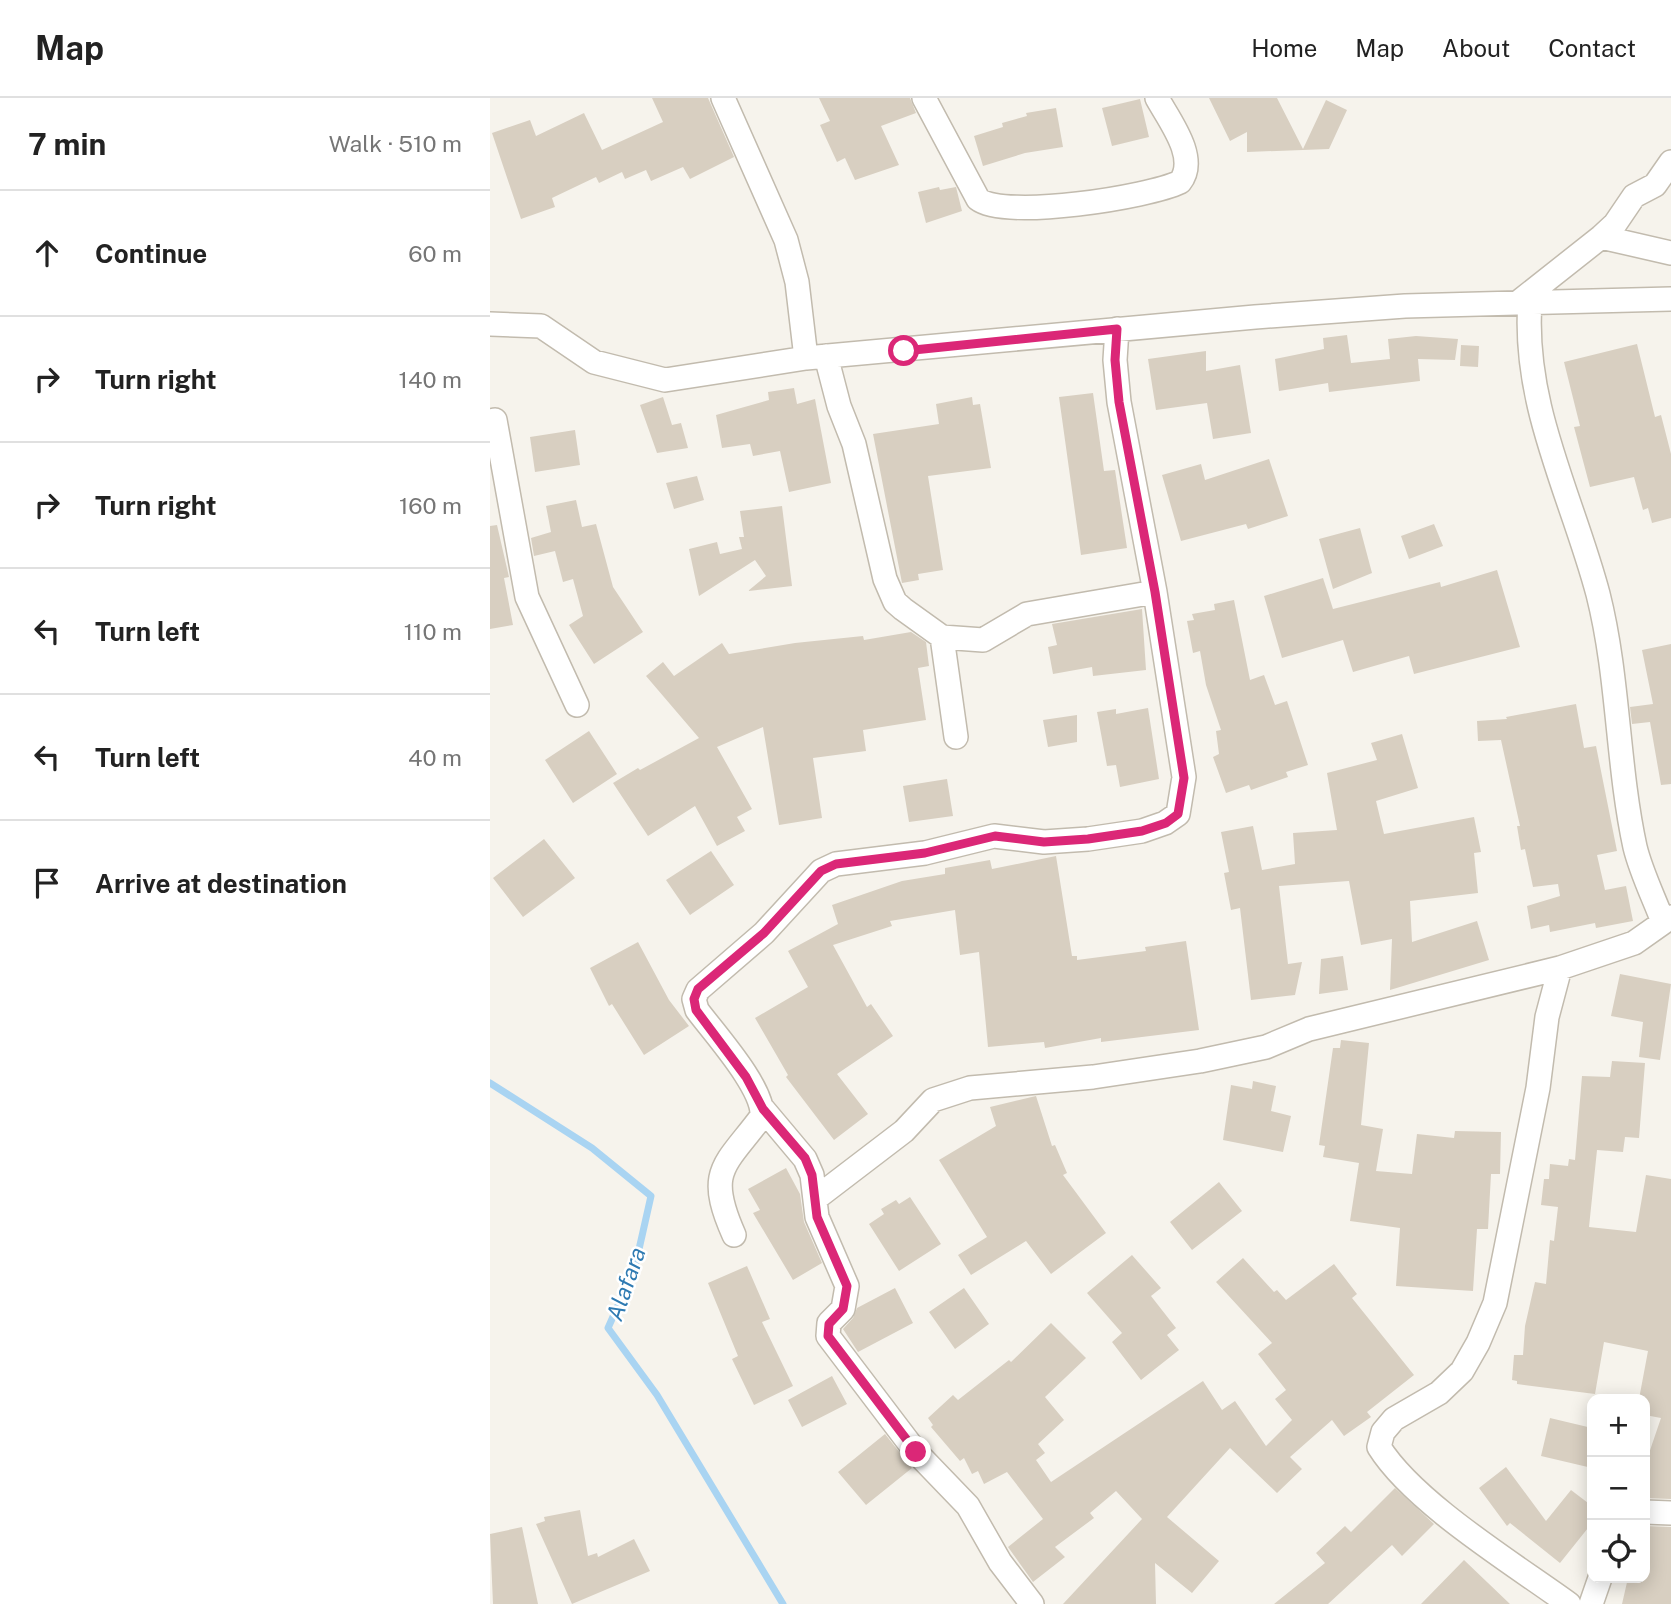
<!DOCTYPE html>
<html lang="en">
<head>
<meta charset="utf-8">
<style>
  :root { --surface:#fff; --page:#f6f6f6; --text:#222; --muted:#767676; --line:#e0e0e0 }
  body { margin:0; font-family:"Public Sans",sans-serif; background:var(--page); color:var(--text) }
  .controls { position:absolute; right:21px; bottom:21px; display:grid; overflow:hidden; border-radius:14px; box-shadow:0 4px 18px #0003 }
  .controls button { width:63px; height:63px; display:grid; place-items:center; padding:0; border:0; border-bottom:2px solid var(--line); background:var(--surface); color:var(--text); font:35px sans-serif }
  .stop { position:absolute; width:21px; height:21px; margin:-16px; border:5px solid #db2777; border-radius:50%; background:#fff }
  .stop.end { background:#db2777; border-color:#fff; box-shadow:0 2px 7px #0008 }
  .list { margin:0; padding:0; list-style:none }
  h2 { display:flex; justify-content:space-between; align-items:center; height:91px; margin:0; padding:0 28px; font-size:30px }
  h2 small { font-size:23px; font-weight:400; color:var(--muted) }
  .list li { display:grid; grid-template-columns:46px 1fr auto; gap:21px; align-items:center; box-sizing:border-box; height:126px; padding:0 28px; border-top:2px solid var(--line) }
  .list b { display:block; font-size:26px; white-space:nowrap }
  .list em { font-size:23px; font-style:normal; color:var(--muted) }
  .icon { flex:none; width:38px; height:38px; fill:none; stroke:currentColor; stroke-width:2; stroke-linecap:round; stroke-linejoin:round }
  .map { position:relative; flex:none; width:1181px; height:1506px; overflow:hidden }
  header { display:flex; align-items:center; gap:42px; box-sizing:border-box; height:98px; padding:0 35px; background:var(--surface); border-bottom:2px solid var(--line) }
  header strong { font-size:33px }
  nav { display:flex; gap:38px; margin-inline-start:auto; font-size:24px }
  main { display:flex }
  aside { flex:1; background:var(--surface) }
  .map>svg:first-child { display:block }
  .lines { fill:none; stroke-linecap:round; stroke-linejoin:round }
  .stream { stroke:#a9d4f2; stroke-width:7 }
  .building { fill:#d8cfc1 }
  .minor-casing { stroke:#c2bbae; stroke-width:26 }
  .minor { stroke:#fff; stroke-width:23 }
  .route { stroke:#db2777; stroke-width:9 }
  .labels { text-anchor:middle; stroke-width:5; stroke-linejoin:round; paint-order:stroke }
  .water-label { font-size:23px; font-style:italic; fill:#2e7ab2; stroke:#fff }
</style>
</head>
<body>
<header>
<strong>Map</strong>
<nav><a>Home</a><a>Map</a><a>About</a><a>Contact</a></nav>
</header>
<main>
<aside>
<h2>7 min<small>Walk · 510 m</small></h2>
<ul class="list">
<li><svg class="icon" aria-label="ahead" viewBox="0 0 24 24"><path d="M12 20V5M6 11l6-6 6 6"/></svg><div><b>Continue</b></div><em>60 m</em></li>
<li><svg class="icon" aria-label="right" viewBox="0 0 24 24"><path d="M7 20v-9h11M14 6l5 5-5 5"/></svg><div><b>Turn right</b></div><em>140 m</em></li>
<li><svg class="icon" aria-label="right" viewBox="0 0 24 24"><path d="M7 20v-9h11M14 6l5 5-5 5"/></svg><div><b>Turn right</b></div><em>160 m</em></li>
<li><svg class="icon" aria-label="left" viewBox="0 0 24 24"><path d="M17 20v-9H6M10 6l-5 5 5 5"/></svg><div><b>Turn left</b></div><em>110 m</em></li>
<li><svg class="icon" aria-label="left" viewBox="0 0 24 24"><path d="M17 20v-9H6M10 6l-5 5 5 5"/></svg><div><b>Turn left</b></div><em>40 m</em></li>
<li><svg class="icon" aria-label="arrive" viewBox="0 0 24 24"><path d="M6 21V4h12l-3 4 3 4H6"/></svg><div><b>Arrive at destination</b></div></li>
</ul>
</aside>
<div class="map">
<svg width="1181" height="1506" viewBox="0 0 1181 1506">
  <rect width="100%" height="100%" fill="#f6f3ec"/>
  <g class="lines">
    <path class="stream" d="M0,985L102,1050L161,1098L145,1169L118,1230L167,1297L293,1506"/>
  </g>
  <path class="building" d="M162,0H218L244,59L200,81L193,69L161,83L156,72L135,81L132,74L109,85L106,79L62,100L65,109L31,121L2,35L40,22L46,38L94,15L112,52L173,24Z
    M329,0H420L426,15L391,28L409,67L365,82L355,60L347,64L330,27L340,23Z
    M719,0H787L813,51L836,2L857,12L839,51L757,54V34L740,43Z
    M650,1L659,39L622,48L612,10Z
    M566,10L573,49L535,55L493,68L484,38L513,29L512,25L537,18L536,15Z
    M449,89L450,92L466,89L472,113L436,125L428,94Z
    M857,237L861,265L900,261L898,241L926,238L968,241L965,262L928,261L930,283L839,294L838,285L789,293L785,261L834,251L833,240Z
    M1147,246L1165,319L1171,317L1181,356V420L1162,425L1158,410L1153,412L1144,379L1100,389L1084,329L1090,328L1074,264Z
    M971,247L989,248L988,269L970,268Z
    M716,253V273L750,267L761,335L723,341L717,305L666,312L658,261Z
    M304,290L307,306L325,301L341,385L299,394L290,353L263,358L260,346L232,350L226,317L279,302L278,294Z
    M603,295L614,373L625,372L637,450L591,457L569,299Z
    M173,299L182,327L191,325L198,350L167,355L150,307Z
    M482,299L483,307L490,306L501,370L438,378L453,472L428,476L429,482L412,485L383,336L449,326L446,306Z
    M85,332L90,367L45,374L40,339Z
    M779,361L798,418L758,431L756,426L691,443L672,377L711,366L715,382Z
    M207,378L214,402L184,411L176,385Z
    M86,402L92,429L106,426L123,489L153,534L104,566L79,527L93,518L83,481L73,484L65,453L44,458L41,440L61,434L56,408Z
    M292,408L302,488L258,493L276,478L265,462L209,498L199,451L227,444L230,456L252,451L249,439H254L250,413Z
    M944,426L953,448L919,461L911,438Z
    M7,427L19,479L14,480L23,527L0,531V428Z
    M870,430L882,475L843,491L829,441Z
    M1007,472L1030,549L924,576L919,558L863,574L853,542L792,560L774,498L833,480L843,511L950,484L951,489Z
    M744,502L760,582L774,577L785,607L797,603L818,667L796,674L798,679L761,692L759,687L736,695L723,659L729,656L726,633L731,632L716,587L710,553L703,555L697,523L704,522L702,516L725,512L724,506Z
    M652,511L656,572L603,578L602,569L563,576L558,549L567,547L562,526Z
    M421,534L436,544L439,568L428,570L436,622L373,632L376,653L323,660L332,720L289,727L273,629L227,649L262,711L247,719L255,733L227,748L205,708L158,738L123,685L148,670L150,672L209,640L156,578L173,564L184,578L232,545L239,556L305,545L373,538L374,542Z
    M1181,546V686L1171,687L1160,624L1142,626L1140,609L1163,606L1152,552Z
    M1086,606L1094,650L1106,648L1127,753L1107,757L1115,792L1136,788L1143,823L1106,830L1105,825L1060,834L1059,827L1041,831L1037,808L1070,798L1068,786L1043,789L1035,751L1031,752L1027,728H1030L1011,642L988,643L987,623L1017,621L1016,619Z
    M658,610L669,681L630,689L626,667L617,668L607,614L626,611V616Z
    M587,617V644L558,649L553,622Z
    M99,633L127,676L83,705L55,662Z
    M912,636L928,690L886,703L894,736L984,719L991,754L984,755L988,795L920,803L922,844L987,823L999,862L900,892L902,841L871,847L859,783L789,788L798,866L812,864L805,897L761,902L750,810L741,812L734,775L739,774L731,734L763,728L772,772L805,766L803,735L847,732L837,675L887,662L881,645Z
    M457,681L463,718L419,724L413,688Z
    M54,741L85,780L33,819L3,780Z
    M221,753L244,787L200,817L176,782Z
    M566,758L582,858H587V862L656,853L655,849L696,843L709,932L611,944V940L555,950L554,944L498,949L489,854L470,857L465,812L400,823L402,828L343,847L377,909L381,906L403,938L347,976L378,1016L344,1042L296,979L298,977L265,920L318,889L298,853L348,826L342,807L412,783L455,776V770L500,762L502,771Z
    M148,844L179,902L199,928L154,957L122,906L119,908L100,870Z
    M853,858L858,892L829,896L831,861Z
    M1130,876L1181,886L1170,962L1149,959L1153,924L1121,918Z
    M851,942L879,945L871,1027L893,1031L886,1073L922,1076L927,1036L964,1040L965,1033L1011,1034L1010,1076H1001L998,1131H987L983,1193L906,1188L910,1130L860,1123L869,1065L833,1059L835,1048L829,1047L843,950H850Z
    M1122,963L1155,965L1149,1040L1135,1039L1133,1054L1107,1052L1099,1129L1146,1134L1156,1077L1181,1081V1401L1155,1400V1367L1171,1320L1155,1317V1301H1149L1158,1253L1114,1244L1105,1296L1027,1286V1283L1022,1282L1024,1257H1033L1035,1228L1045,1184L1056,1186L1060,1142L1064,1143L1068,1109L1051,1107L1054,1081H1059L1060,1066L1078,1068L1079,1061L1085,1062L1092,978L1120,979Z
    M763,983L786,988L781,1013L801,1018L793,1054L733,1042L741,987L762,991Z
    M546,998L562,1048L565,1047L577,1075L573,1077L616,1135L561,1176L536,1143L481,1177L468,1157L497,1139L449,1062L506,1028L500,1009Z
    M296,1070L310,1096L314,1124L332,1165L303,1182L263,1115L270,1112L258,1091Z
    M729,1084L752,1113L702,1152L680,1124Z
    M420,1099L451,1146L409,1173L379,1126L394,1116L391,1111L406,1102L409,1106Z
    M642,1157L671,1190L661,1198L686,1230L677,1237L689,1252L651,1282L622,1244L632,1235L597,1195Z
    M753,1160L784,1194L787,1192L796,1202L844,1166L867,1196L862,1200L924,1277L877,1314L881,1319L854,1338L842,1322L800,1359L812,1371L787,1395L740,1350L677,1419L729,1463L702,1495L665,1465L666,1506H573L652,1421L626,1393L600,1415L604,1420L565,1449L575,1459L543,1484L518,1449L553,1421L517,1374L494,1386L488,1373L482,1376L474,1360L470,1363L441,1329L443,1327L438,1320L463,1297L468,1302L519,1262L521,1264L561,1225L596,1260L555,1299L574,1322L548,1346L555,1355L546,1362L561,1384L713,1283L732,1312L745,1303L776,1348L802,1322L785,1301L796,1292L768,1256L782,1245L726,1184Z
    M257,1168L280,1221L272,1224L303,1288L264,1307L242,1261L248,1258L218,1185Z
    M405,1190L423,1225L368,1254L353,1231L363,1220L367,1210Z
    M474,1190L499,1226L465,1251L439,1214Z
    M342,1278L357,1306L312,1329L298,1302Z
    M1060,1320L1102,1330V1370L1051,1358Z
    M395,1336L422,1370L376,1407L348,1374Z
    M1016,1369L1056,1423L1081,1392L1102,1408V1425L1070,1465L1020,1425L1017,1428L989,1390Z
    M905,1390L944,1426L912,1458L902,1447L838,1506H784L835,1465L826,1455L855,1428L861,1434Z
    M90,1412L98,1458L107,1455L108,1459L144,1441L160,1473L82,1506L46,1426L55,1423L54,1419Z
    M1155,1428L1181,1429V1506H1132L1138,1480H1155Z
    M32,1429L48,1506H3L0,1436Z
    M974,1462L1020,1506H931Z"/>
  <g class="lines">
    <g class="minor-casing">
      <path id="minor" d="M233,0L296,142L307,184L316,260
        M434,0L488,101C515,122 659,99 690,84C709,60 679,22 667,0
        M1111,139L1181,155
        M1030,203L1111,139L1125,126L1144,98L1165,87L1181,64
        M1040,203C1032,307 1082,398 1108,496C1129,579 1127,666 1145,749C1151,774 1164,800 1173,824
        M0,226L51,228L104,264L175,282L316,260L765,219L915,208L1181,201
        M336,258L349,308L364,346L395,481L405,504L413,511L452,539L493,542L537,516L665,494
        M0,323L5,322L37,499L87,607
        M452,539L466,639
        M1070,870L1057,919L1048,990L1005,1205L988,1245L972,1273L949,1295L904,1321L893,1334L889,1349C924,1405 1024,1466 1079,1506
        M273,1011L315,1061L322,1077L327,1119L357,1188L353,1211L339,1225L338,1238L426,1354L478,1408L510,1464L542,1506
        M325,1101L414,1033L443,1002L480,990L603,979L710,963L776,949L819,931L1070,870L1144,845L1181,819
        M244,1137C215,1072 235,1068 272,1018C274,990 224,935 207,912L204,901L208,892L274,835L331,773L346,766L435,755L504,738L554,744L598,741L652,733L675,725L688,716L694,679L665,494L629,304L625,262L627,231
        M1155,1414L1181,1415
        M1101,1506L1110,1480"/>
    </g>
    <use href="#minor" class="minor"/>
  </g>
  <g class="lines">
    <path class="route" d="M414,253L627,231L625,262L629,304L665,494L694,680L688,716L676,725L652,733L598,741L554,744L505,738L435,755L346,766L331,773L274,835L208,891L204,901L206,912L256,979L273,1011L315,1060L322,1077L327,1119L357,1188L353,1211L339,1226L338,1238L426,1354"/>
  </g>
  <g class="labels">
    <g class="water-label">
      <text transform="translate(136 1186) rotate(-71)" y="8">Alafara</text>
    </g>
  </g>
</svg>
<div class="controls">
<button>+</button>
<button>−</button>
<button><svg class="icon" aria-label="locate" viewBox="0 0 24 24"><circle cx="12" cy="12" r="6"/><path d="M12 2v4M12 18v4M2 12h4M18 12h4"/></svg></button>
</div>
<div class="stop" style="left:414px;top:253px"></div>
<div class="stop end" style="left:426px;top:1354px"></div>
</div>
</main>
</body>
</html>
